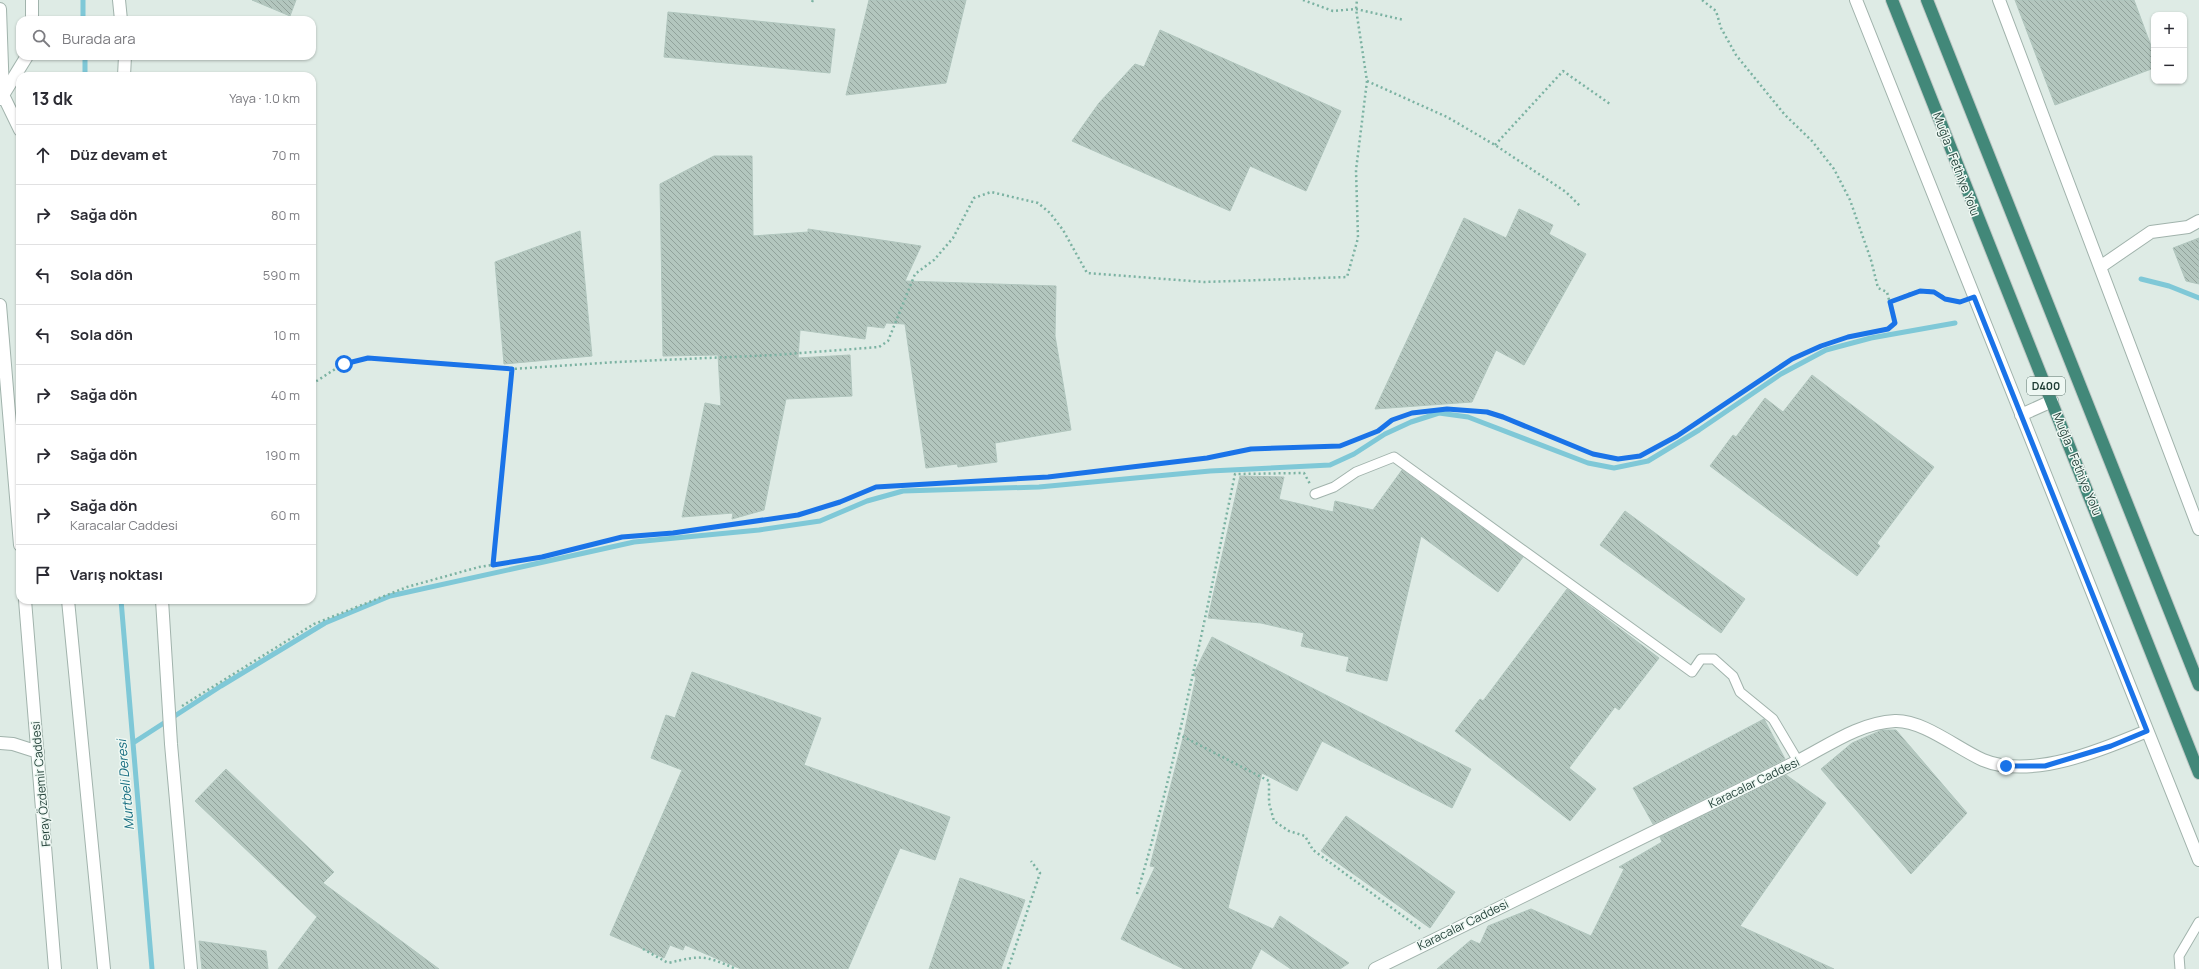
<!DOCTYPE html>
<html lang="tr">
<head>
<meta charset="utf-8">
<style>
  :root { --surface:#fff; --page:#f7f7f7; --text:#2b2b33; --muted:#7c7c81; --line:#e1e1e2 }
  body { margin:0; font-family:Manrope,sans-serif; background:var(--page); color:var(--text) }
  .controls { position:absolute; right:12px; top:12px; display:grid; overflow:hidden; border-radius:8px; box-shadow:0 1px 3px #0004 }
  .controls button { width:36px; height:36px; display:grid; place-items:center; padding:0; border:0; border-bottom:1px solid var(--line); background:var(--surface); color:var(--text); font:20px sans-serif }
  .stop { position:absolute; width:12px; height:12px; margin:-9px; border:3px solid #1a73e8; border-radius:50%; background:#fff }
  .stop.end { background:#1a73e8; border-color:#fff; box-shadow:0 1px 4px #0008 }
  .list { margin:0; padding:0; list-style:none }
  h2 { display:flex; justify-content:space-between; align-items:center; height:52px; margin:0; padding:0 16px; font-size:17px }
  h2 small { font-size:13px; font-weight:400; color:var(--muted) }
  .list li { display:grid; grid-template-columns:26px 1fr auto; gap:12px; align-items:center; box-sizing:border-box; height:60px; padding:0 16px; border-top:1px solid var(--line) }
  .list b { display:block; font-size:15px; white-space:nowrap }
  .list p { margin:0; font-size:13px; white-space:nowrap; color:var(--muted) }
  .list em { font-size:13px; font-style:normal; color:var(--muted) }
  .icon { flex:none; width:22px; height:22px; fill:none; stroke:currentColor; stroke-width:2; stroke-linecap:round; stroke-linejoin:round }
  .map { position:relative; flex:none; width:2199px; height:969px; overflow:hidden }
  .search { position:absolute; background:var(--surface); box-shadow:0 1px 3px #0004; left:16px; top:16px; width:300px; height:44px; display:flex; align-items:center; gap:10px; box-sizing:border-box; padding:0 14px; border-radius:12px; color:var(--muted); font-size:15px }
  .panel { position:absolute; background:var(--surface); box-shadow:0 1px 3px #0004; left:16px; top:72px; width:300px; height:532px; border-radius:12px }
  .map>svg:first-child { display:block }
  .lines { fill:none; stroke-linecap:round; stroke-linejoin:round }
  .stream { stroke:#7fc8d7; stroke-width:5 }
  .building { fill:url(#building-back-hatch); stroke:#b0c5bd }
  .service-casing { stroke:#a1b3ac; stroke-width:11 }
  .minor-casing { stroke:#a1b3ac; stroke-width:14 }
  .tertiary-casing { stroke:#a1b3ac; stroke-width:14 }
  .trunk-casing { stroke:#c0c8c6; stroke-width:14 }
  .path { stroke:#7bb2a2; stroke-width:2.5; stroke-dasharray:2 3; stroke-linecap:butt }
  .service { stroke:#fff; stroke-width:9 }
  .minor { stroke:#fff; stroke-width:12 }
  .tertiary { stroke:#fff; stroke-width:12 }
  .trunk { stroke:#428879; stroke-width:12 }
  .route { stroke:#1a73e8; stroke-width:5 }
  .labels { text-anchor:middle; stroke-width:3; stroke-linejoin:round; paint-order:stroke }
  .shield { fill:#eef8f3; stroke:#5c746d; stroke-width:1 }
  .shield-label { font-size:11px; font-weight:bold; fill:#1e3c34 }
  .street-label { font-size:12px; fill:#1e3c34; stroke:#eef8f3 }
  .water-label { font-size:13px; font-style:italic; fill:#126a7e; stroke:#eef8f3 }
</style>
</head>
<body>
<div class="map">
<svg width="2199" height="969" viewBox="0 0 2199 969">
  <defs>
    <pattern id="building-back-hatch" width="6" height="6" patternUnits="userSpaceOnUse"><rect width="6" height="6" fill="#b3c6be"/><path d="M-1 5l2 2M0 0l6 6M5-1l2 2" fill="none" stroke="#91a29b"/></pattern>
  </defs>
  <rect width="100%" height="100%" fill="#deebe5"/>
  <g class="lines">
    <path class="stream" d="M83,0V20
      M85,56V76
      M2141,279L2169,286L2199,298
      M121,600L152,969
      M133,743L221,686L325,623L390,596L634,542L759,530L820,521L867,501L903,491L1039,487L1210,471L1330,465L1354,454L1385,434L1411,422L1439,413L1468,417L1588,463L1614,468L1648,461L1699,430L1781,374L1826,350L1871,338L1955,323"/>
  </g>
  <path class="building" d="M252,0H296L290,16Z
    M869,0H966L946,83L846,95Z
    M2015,0H2134L2154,54V68L2055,105Z
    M668,12L835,29L830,73L664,57Z
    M1160,30L1341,111L1306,191L1250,166L1230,211L1072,141L1099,103L1135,64L1144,67Z
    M714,156H752L753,236L808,232V229L921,246L905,281L1056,286L1055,336L1071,430L995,443L997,462L958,467L957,464L926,468L905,324L886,323L884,328L867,326L865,339L800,330L798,358L850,355L852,396L786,399L764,510L732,519L733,513L682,517L705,403L721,406L718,355L663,356L660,184Z
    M1519,209L1553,225L1549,234L1586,254L1524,365L1496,350L1472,402L1375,409L1464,218L1506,238Z
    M580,231L592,356L504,364L495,262Z
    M2199,238V284L2186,281L2173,248Z
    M1812,375L1934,467L1877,543L1880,546L1857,576L1710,466L1733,435L1736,437L1765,398L1783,412Z
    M1402,470L1523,557L1498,592L1421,536L1387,681L1346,671L1349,657L1301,646L1304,633L1261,623L1208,618L1240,476L1284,477L1279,499L1333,512L1335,501L1373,510Z
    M1625,511L1745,599L1721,633L1600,545Z
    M1567,589L1659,658L1619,710L1615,707L1569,768L1596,789L1570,821L1455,731L1480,699L1483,701Z
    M1212,637L1471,769L1452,808L1322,741L1297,791L1262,773L1228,908L1273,929L1280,916L1349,963L1340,969H1291L1261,949L1251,969H1184L1121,939L1155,867L1150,866L1184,734L1196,677L1193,675Z
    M692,672L821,718L804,765L950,817L935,860L900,848L848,969H741L685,945L683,950L670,945L664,958L610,935L682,770L651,758L666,715L675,718Z
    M1764,719L1785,759L1653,824L1633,788Z
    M1882,730H1896L1967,813L1911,874L1821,769L1852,743Z
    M226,769L334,872L323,883L439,969H278L317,917L195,801Z
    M1786,775L1826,803L1740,926L1834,969H1437L1471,940L1480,944L1488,926L1531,909L1591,936L1624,869L1619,867L1662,842L1660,837Z
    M1346,816L1455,892L1430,928L1321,851Z
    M960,878L1025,900L1001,969H929Z
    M199,941L266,951L268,969H202Z"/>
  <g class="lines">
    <g class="service-casing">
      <path id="service" d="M1315,494L1334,487L1356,472L1394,457L1692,672L1701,659H1714L1733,676L1740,692L1773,719L1798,761
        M2180,969L2179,956L2199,922"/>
    </g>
    <g class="minor-casing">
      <path id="minor" d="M119,0L121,20
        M1856,0L2199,860
        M1999,0L2199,529
        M0,9L3,95L1,99
        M124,76L125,56
        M2100,267L2151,232L2188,227L2199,221
        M0,305L20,545
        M2021,415L2052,401
        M25,600L55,969
        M162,600L171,744L191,969
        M0,743L13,744L38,752
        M1375,969L1798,761C1829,745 1859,723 1895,721C1923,720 1958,749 1983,760C2031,780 2102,750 2147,731"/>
    </g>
    <g class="tertiary-casing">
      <path id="tertiary" d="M32,0V20
        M20,130L3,95L27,56
        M68,600L104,969"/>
    </g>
    <g class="trunk-casing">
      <path id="trunk" d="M1892,0L2199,773
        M1927,0L2199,685"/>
    </g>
    <path class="path" d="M1303,0L1333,11L1356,9L1404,20
      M812,2L813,0
      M1367,81L1447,117L1495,145L1566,192L1581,207
      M1495,145L1563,71L1610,104
      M1890,302C1903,297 1921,286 1935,292C1945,297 1948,301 1961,301
      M312,384L343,364L368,358L512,369L617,362L775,355L879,347L888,341L915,274L934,260L953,238L974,198L991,192L1038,203L1050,213L1063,230L1087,273L1204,282L1347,277L1358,238L1356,170L1367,81L1356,9L1357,0
      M493,565L512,369
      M182,706L314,624L407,587L479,567L542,557L622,537L673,533L798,515L840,502L876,487L1048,477L1207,458L1251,449L1340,446L1378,431L1392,420L1412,413L1447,409L1487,412L1503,417L1593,454L1618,459L1640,456L1677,436L1792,359L1821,346L1848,337L1888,329L1895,323L1887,292L1878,288L1871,260L1850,200L1834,169L1812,141L1785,115L1736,55L1721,28L1716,11L1702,0
      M1178,734L1269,781V803L1274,821L1289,831L1305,836L1313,850L1422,930
      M1137,894C1178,756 1206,614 1235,474L1304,473L1310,484
      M643,949L668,963C702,955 704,955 736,969
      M1008,969L1040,873L1031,861"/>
    <use href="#service" class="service"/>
    <use href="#minor" class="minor"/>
    <use href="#tertiary" class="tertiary"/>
    <use href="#trunk" class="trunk"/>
  </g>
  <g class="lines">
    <path class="route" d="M344,364L368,358L512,369L493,565L542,557L622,537L673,533L798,515L840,502L876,487L1048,477L1207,458L1251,449L1340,446L1378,431L1392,420L1412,413L1447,409L1487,412L1503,417L1593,454L1618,459L1640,456L1677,436L1792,359L1821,346L1848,337L1888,329L1895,323L1890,302L1920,291L1934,292L1945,299L1960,302L1974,297L2147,731L2111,746L2045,766H2006"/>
  </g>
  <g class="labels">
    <rect class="shield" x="2027" y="377" width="38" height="18" rx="3"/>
    <g class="shield-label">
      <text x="2046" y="390">D400</text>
    </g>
    <g class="street-label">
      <text transform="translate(1956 164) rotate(69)" y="4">Muğla - Fethiye Yolu</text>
      <text transform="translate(2077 464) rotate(68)" y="4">Muğla - Fethiye Yolu</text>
      <text transform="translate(1754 783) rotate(-26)" y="4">Karacalar Caddesi</text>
      <text transform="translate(41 784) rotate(-95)" y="4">Feray Özdemir Caddesi</text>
      <text transform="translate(1463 925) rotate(-26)" y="4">Karacalar Caddesi</text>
    </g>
    <g class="water-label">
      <text transform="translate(125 785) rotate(-95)" y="5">Murtbeli Deresi</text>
    </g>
  </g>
</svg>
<div class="controls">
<button>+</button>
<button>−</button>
</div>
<div class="stop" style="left:344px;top:364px"></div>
<div class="stop end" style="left:2006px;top:766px"></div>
<div class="search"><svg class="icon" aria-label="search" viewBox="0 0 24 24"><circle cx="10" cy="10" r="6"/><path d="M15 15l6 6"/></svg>Burada ara</div>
<section class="panel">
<h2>13 dk<small>Yaya · 1.0 km</small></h2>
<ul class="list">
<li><svg class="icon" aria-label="ahead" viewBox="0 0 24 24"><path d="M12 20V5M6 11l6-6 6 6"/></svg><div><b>Düz devam et</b></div><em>70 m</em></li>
<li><svg class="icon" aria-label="right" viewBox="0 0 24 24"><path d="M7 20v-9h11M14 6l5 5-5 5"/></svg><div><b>Sağa dön</b></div><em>80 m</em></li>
<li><svg class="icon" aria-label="left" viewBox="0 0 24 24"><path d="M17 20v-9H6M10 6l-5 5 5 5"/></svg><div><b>Sola dön</b></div><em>590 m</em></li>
<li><svg class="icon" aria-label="left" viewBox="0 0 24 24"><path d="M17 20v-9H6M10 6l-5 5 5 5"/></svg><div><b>Sola dön</b></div><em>10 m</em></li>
<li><svg class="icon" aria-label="right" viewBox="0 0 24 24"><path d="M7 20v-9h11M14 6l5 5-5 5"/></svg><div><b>Sağa dön</b></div><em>40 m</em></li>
<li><svg class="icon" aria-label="right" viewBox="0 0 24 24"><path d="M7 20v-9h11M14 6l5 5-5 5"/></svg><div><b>Sağa dön</b></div><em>190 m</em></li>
<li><svg class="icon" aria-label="right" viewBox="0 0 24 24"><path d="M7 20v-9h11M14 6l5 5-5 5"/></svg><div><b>Sağa dön</b><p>Karacalar Caddesi</p></div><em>60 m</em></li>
<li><svg class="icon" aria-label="arrive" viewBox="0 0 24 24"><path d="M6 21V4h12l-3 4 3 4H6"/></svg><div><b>Varış noktası</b></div></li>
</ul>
</section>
</div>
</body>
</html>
